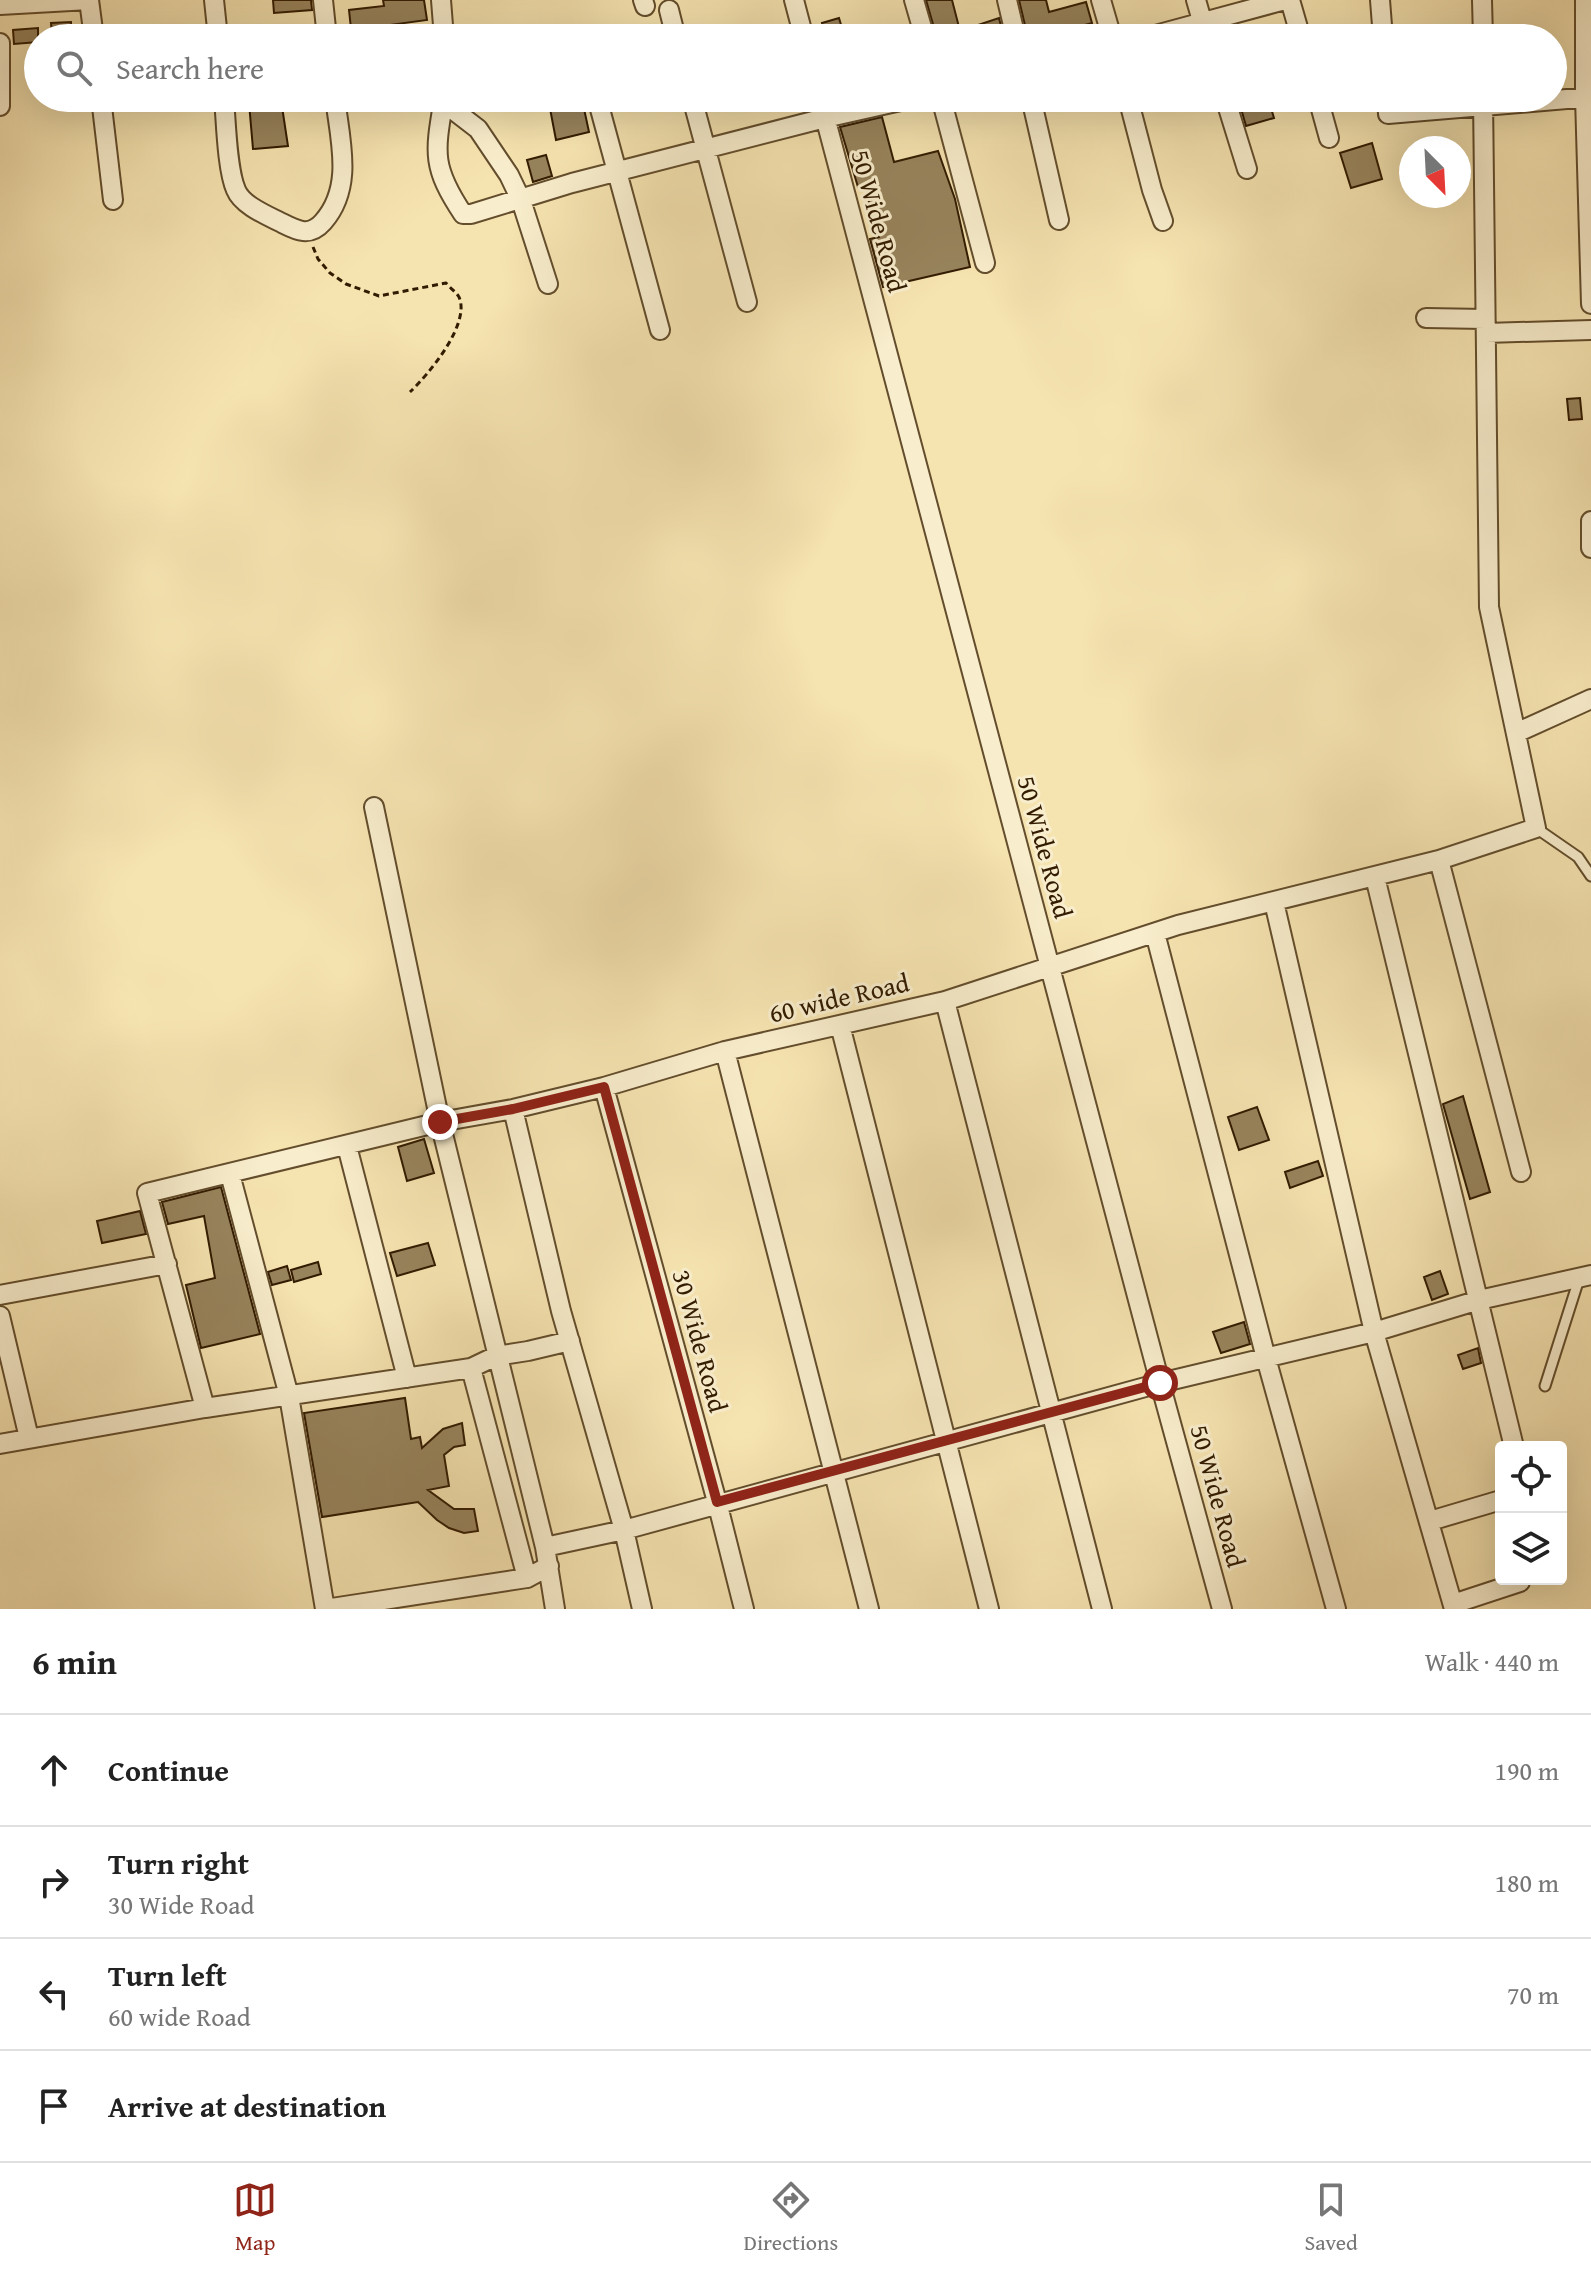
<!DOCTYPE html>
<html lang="en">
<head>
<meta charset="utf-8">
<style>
  :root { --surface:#fff; --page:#f6f6f6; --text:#222; --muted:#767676; --line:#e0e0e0; --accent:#8f2418 }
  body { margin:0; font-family:"Gentium Book Plus",serif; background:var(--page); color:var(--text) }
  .controls { position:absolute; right:24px; bottom:24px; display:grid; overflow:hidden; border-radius:8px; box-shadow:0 8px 32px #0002 }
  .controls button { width:72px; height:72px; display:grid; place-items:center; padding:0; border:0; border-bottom:2px solid var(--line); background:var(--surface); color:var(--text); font:40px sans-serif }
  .compass { position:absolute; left:1399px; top:136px; width:72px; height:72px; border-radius:50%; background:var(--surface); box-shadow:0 8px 32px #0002; rotate:156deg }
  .stop { position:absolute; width:24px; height:24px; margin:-18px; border:6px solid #8f2418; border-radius:50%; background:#fff }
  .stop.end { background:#8f2418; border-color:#fff; box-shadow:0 2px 8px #0008 }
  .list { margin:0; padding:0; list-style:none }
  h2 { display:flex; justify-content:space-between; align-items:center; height:104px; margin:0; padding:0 32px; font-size:34px }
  h2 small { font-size:26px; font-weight:400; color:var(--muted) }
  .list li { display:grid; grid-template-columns:52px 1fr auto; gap:24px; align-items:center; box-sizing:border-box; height:112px; padding:0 32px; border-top:2px solid var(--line) }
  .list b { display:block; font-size:30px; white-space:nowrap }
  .list p { margin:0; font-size:26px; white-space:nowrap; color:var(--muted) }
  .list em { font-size:26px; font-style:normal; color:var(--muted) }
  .icon { flex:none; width:44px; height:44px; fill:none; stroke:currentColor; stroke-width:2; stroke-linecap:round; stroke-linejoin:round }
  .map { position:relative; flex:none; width:1591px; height:1609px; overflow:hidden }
  .search { position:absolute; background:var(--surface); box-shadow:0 8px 32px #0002; left:24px; right:24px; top:24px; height:88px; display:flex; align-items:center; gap:20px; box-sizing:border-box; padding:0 28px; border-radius:44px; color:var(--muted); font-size:30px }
  .sheet { height:552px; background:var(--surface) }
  nav { display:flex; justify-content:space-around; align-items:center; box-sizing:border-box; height:112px; border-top:2px solid var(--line); background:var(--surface); font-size:22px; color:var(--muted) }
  nav a { display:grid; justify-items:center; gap:4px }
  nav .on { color:var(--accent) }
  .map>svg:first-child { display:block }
  .building { fill:#97835c; stroke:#321b00; stroke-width:2 }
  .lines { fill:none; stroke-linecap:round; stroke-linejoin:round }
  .lane-casing { stroke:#634d2c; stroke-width:13 }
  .street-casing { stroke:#634d2c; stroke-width:22 }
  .path { stroke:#321b00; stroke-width:3; stroke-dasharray:6 4; stroke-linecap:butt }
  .lane { stroke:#f8edcc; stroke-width:9 }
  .street { stroke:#f8edcc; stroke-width:18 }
  .route { stroke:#8f2418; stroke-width:10 }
  .labels { text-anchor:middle; stroke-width:6; stroke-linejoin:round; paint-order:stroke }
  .street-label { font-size:26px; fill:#321b00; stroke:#f8edcc }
</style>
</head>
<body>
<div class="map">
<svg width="1591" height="1609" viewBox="0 0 1591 1609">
  <rect width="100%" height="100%" fill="#f5e3b0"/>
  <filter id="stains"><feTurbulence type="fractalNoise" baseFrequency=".0025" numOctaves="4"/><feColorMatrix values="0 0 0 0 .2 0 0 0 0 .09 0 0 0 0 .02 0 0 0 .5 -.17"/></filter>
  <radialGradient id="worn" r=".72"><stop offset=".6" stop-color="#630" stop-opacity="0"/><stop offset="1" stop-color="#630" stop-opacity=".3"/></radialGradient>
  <path class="building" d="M273,0H311L312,10L274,13Z
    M383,0H424L427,20L382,26L383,38H352L349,10L384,6Z
    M926,0H952L960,31L999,18L1004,38H937Z
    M1019,0H1046L1049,12L1086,2L1092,23L1074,28V31L1050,38H1028Z
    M839,18L845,38H826L822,23Z
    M71,22V38H52L51,23Z
    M38,28V42L14,44L13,30Z
    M548,98H579L581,104H583L589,132L556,140Z
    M1238,98H1268L1274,118L1246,126Z
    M281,100L288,146L253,149L249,103Z
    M882,117L894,162L938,151L955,199L970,267L883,287L870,239L879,237L864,185L858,187L840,127Z
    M1372,143L1382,179L1351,188L1340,153Z
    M546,155L552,176L533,182L527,160Z
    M1580,398L1582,419L1569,420L1567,399Z
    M1463,1096L1490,1192L1470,1199L1443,1104Z
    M1257,1107L1269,1140L1239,1150L1228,1117Z
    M424,1139L434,1173L407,1181L398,1147Z
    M1318,1161L1323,1176L1290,1188L1285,1172Z
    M221,1187L260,1334L201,1348L186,1285L215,1278L204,1216L168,1224L162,1202Z
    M140,1211L146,1234L102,1243L97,1221Z
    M428,1243L435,1265L397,1276L390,1253Z
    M318,1262L321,1274L294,1282L291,1270Z
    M287,1266L291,1280L272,1285L268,1272Z
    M1440,1271L1448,1294L1432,1300L1424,1277Z
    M1244,1322L1250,1344L1221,1353L1213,1332Z
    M1478,1348L1481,1363L1463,1369L1458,1355Z
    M405,1398L411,1439L420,1437L422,1448L443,1429L462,1423L465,1445L454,1447L444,1455L449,1486L428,1490L454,1509H474L478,1531L464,1533L449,1528L437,1520L418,1502L322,1517L304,1413Z"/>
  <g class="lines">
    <g class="lane-casing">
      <path id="lane" d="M1536,828L1578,857L1591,876
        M1545,1386L1579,1279"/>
    </g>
    <g class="street-casing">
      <path id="street" d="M89,0L94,38
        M214,0L218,38
        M323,0L327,38
        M441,0L444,38
        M643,0L645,6
        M794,0L804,38
        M914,0L925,38
        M1007,0L1016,38
        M1101,0L1112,38
        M1196,0L1207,38
        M1290,0L1301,38
        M1380,0L1383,38
        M1482,0L1483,38
        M1585,0V97L1591,304
        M0,5L89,0
        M669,10L676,38
        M1144,38L1285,0
        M0,43V106
        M101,98L113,200
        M224,98C226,121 227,170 236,190C242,205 266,215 280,222C296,230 309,238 323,222C354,187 340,140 335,98
        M444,98C435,152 431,166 463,214H471L572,183L825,118L914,98
        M597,98L660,330
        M692,98L747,302
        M820,98L1160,1383L1222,1609
        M941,98L985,263
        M1031,98L1059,220
        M1128,98L1152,190L1163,221
        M1225,98L1247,169
        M1318,98L1329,138
        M1387,98L1388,114L1591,97
        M443,102L478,129L509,175L521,200L548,284
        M1426,318L1485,319
        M1486,333L1591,330
        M1591,521V548
        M1516,733L1591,699
        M374,807L440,1122L545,1547L555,1609
        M1439,860L1521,1172
        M1375,877L1514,1447
        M1274,902L1374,1332L1454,1609
        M1155,933L1266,1358L1336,1609
        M945,1001L1102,1609
        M840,1025L989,1609
        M725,1051L869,1609
        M604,1087L717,1502L744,1609
        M513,1109L561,1311L624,1530L642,1609
        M347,1146L407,1378
        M230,1174L289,1396L325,1609
        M0,1295L167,1264
        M0,1316L29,1438
        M471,1368L527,1578
        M205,1408L147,1193L440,1122L513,1109L604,1087L725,1051L945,1001L1178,925L1439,860L1536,828L1489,607L1483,98
        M0,1444L205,1408L471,1368L496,1356L528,1351L570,1341
        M1430,1521L1501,1500
        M545,1547L624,1530L1160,1383L1374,1332L1479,1300L1591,1275
        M1453,1604L1520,1582
        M325,1609L527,1578L549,1566"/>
    </g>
    <path class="path" d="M313,247L318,259L330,273L346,284L379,296L446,283C450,288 456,292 459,297C471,324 428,375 410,392"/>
    <use href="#lane" class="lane"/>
    <use href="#street" class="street"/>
  </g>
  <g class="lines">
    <path class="route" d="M440,1122L513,1109L604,1087L717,1502L1160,1383"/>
  </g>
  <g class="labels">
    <g class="street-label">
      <text transform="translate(879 221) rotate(75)" y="9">50 Wide Road</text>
      <text transform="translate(1045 847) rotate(75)" y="9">50 Wide Road</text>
      <text transform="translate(839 998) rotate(-13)" y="9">60 wide Road</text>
      <text transform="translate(700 1341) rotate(75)" y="9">30 Wide Road</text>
      <text transform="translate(1218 1496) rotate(75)" y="9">50 Wide Road</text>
    </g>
  </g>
  <rect width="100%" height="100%" filter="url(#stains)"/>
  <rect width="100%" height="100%" fill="url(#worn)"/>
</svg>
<div class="controls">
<button><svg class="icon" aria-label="locate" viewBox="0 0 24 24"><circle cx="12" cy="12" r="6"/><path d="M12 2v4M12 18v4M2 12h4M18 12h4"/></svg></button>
<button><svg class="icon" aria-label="layers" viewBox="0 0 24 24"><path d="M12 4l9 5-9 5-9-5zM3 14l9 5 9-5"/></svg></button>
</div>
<svg class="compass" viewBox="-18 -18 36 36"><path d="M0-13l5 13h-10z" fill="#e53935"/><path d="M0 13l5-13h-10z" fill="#767676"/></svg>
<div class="stop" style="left:1160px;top:1383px"></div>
<div class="stop end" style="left:440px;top:1122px"></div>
<div class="search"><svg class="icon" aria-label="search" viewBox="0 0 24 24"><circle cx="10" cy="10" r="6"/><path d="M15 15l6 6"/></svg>Search here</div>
</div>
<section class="sheet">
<h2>6 min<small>Walk · 440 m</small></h2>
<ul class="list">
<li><svg class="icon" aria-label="ahead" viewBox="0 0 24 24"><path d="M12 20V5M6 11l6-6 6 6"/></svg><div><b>Continue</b></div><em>190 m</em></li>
<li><svg class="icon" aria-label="right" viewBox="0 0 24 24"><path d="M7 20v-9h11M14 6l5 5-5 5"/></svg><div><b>Turn right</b><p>30 Wide Road</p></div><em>180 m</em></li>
<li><svg class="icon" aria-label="left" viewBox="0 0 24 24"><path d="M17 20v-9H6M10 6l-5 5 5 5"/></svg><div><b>Turn left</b><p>60 wide Road</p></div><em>70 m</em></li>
<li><svg class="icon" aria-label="arrive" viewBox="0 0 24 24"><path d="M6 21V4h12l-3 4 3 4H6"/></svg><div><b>Arrive at destination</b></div></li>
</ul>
</section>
<nav>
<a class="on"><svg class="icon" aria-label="map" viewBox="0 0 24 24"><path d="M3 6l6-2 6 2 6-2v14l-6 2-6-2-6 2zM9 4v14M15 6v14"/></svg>Map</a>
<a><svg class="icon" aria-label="directions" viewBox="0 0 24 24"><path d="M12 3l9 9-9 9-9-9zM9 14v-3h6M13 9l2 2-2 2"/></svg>Directions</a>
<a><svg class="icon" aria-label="saved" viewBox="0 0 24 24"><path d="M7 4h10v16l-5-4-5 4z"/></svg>Saved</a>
</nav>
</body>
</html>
